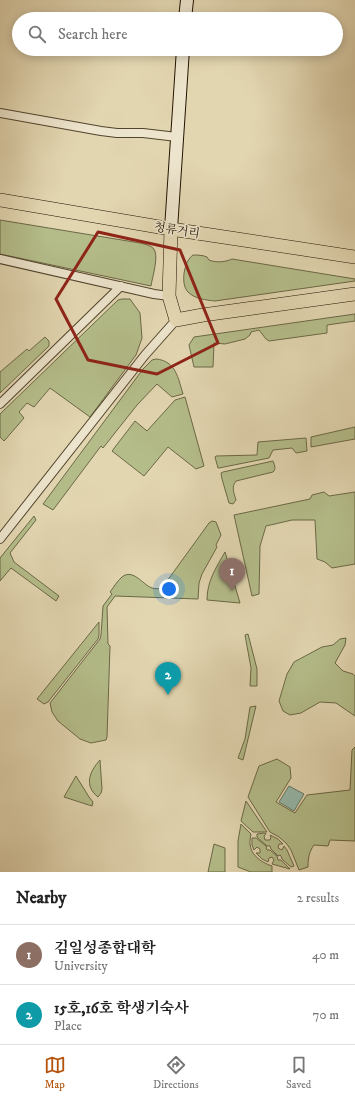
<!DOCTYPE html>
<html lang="en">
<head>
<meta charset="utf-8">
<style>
  :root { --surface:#fff; --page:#f6f6f6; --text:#222; --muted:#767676; --line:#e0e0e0; --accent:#b45309 }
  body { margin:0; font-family:"IM FELL DW Pica","Noto Serif KR",serif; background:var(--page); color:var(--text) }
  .you { position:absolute; left:169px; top:589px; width:14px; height:14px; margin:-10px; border:3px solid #fff; border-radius:50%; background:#1a73e8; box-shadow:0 0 0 6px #1a73e833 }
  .badge { display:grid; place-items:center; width:26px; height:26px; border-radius:50%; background:var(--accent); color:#fff; font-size:13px; font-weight:700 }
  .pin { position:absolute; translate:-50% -33px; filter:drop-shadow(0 1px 2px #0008) }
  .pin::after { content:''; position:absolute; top:21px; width:14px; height:12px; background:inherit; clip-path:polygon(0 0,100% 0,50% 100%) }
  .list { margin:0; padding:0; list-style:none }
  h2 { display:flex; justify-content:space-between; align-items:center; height:52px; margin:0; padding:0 16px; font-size:17px }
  h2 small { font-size:13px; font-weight:400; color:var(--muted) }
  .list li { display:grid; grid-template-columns:26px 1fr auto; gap:12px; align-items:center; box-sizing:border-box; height:60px; padding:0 16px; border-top:1px solid var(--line) }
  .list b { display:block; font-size:15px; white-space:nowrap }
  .list p { margin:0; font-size:13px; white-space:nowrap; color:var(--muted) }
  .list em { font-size:13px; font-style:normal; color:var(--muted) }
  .icon { flex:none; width:22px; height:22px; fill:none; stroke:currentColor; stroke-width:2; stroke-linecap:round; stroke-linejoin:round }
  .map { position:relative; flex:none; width:355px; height:872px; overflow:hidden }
  .search { position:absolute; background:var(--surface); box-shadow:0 2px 10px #0003; left:12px; right:12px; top:12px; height:44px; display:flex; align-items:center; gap:10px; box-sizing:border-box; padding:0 14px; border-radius:22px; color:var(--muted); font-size:15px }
  .sheet { height:172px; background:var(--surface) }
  nav { display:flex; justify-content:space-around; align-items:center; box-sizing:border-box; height:56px; border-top:1px solid var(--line); background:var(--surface); font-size:11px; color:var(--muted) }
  nav a { display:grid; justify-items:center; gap:2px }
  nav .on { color:var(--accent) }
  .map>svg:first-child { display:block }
  .green { fill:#b4bd8a; stroke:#6b6846 }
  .water { fill:#95b9ab; stroke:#677767 }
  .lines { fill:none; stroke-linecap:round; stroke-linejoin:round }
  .street-casing { stroke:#52442d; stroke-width:10 }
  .secondary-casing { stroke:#221301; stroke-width:14 }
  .primary-casing { stroke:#221301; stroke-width:14 }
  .street { stroke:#ece4cc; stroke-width:8 }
  .secondary { stroke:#ece4cc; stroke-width:12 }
  .primary { stroke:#e2d6b1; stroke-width:13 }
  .marked { fill:none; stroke:#8f2418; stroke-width:3; stroke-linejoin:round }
  .labels { text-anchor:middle; stroke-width:3; stroke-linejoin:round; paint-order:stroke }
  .street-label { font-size:12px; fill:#221301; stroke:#ece4cc }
</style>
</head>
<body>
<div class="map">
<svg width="355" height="872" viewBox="0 0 355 872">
  <rect width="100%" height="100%" fill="#e2d6b1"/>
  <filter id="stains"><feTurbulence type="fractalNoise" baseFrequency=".005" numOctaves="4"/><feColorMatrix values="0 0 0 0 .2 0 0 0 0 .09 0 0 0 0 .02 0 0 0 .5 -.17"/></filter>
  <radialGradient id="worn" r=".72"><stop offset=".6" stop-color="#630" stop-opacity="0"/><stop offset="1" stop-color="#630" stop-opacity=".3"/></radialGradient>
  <path class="green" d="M0,220L134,242C140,243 148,244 153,248C160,254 152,278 151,286L0,254Z
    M193,255C197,255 203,255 207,257C208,258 208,259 209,260C216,263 226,262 232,259L355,279V281L215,301C206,300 195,299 188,292C180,284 184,261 193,255Z
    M122,299H130L140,313L142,338L136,355L90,417L50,388L34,407L27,403L19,412L24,418L4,441L0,437V414L118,300Z
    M355,314V321L327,325V333L269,341L266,339L259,330L251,332L250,335L245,339L225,344L214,343L213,367H194L189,345L194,337Z
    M45,337L49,341V346L0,393V372L27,349L29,351Z
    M156,359C176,361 178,378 183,394L172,397L157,384L137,405L103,448L101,446L53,510L43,504L143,369L152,360Z
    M185,397L204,466L196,469L168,447L144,476L112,451L135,421L147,431L175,400Z
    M355,427V439L311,447V437Z
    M306,438L307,451L296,453L292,448L273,450L269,458L219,468H218L215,457L216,456L257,455L258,442Z
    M273,461C275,466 276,469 273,472L236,481C231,487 234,493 236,500L233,504L229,503L222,479L221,473L223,472Z
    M324,492L329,496L355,492V564L332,568L325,562L317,559L315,520H292L266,526L260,546L259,594L252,596L234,515L310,499L312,495Z
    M34,516L36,520L10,553L14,562L59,596L56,601L11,568L0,581V558Z
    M212,521L216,522L221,535L216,545L217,547L202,574L199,583L198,599L115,596L107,607L108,644L110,646L107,737L106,740L91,743L80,739L58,721L52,712L50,703L100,639L101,635L103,606L112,594L110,592C114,587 117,581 122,577C133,568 143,585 152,588C156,589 158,589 162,588L209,523Z
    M225,552L240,603L207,600C207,581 216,568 225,552Z
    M99,622V635L98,639L48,702L44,704L37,699Z
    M248,634L257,669V686H250L251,668L245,635Z
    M346,638L345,645L335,663L343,671L353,674L355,676V716L336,703L320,702L301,713L290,715L283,711L279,701L287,674L294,662L322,647L333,645L340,639Z
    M256,706L243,760L238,758L245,739L250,707Z
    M355,747V841L330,840L328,846L314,845C309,852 308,858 308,867L299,870L291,850L286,843L279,837L270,832L248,797L259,766L277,759L290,767L291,778L276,802L295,813L307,795L350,790L352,750Z
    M100,760L102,789L101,793L98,797C84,786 89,772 100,760Z
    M76,776L89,797L93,802L92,806L64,797Z
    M246,801L267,832H253L241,821Z
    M241,824L251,834C251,836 250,838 250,840C249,854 260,862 272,866V872H251L238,867V841Z
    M264,833L266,834L264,836L265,840H270L271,837L270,835L278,839L283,844H279L278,848L282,850L284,846L287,850L294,866L291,867L282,859L281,856L280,855L278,856L271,849L270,846H267L257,837V834Z
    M252,838H256L266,846L267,850H270L277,856L278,860H281L290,869L272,864L274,860L272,857L269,858L268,862L262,859L256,853H260V849L257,847L254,850L252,845Z
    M214,844L225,848V872H208Z"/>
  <path class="water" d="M289,786L304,794L294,811L279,802Z"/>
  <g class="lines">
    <g class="street-casing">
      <path id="street" d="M0,113L101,131L117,133H143L177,137
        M0,259L154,294L169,296
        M0,404L121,286
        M0,539L145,355L176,320"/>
    </g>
    <g class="secondary-casing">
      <path id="secondary" d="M185,19L187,0
        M171,229L183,49"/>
    </g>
    <g class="primary-casing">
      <path id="primary" d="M0,200L171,229L355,257
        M171,229L169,296L176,320L203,315L355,294"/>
    </g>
    <use href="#street" class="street"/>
    <use href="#secondary" class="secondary"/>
    <use href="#primary" class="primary"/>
  </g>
  <path class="marked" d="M98,232L180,250L218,343L157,374L88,360L56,299Z"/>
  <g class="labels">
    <g class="street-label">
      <text transform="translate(177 230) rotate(9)" y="4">청류거리</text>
    </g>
  </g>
  <rect width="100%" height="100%" filter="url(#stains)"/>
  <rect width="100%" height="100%" fill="url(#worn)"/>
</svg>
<div class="you"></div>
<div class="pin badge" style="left:232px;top:591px;background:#8d6e63">1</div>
<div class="pin badge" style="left:168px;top:695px;background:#0f9aa8">2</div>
<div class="search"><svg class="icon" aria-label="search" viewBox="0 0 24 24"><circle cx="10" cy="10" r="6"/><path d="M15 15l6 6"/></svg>Search here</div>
</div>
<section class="sheet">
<h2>Nearby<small>2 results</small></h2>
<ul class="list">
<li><span class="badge" style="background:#8d6e63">1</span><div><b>김일성종합대학</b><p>University</p></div><em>40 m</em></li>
<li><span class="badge" style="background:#0f9aa8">2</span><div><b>15호,16호 학생기숙사</b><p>Place</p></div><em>70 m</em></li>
</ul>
</section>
<nav>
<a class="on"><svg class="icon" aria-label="map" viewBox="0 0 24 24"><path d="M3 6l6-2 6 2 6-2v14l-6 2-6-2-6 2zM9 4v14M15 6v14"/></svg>Map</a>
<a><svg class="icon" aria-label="directions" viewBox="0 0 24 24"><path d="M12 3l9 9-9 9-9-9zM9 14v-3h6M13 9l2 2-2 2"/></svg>Directions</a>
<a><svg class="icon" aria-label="saved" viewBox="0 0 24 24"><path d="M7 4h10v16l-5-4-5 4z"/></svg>Saved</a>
</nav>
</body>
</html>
